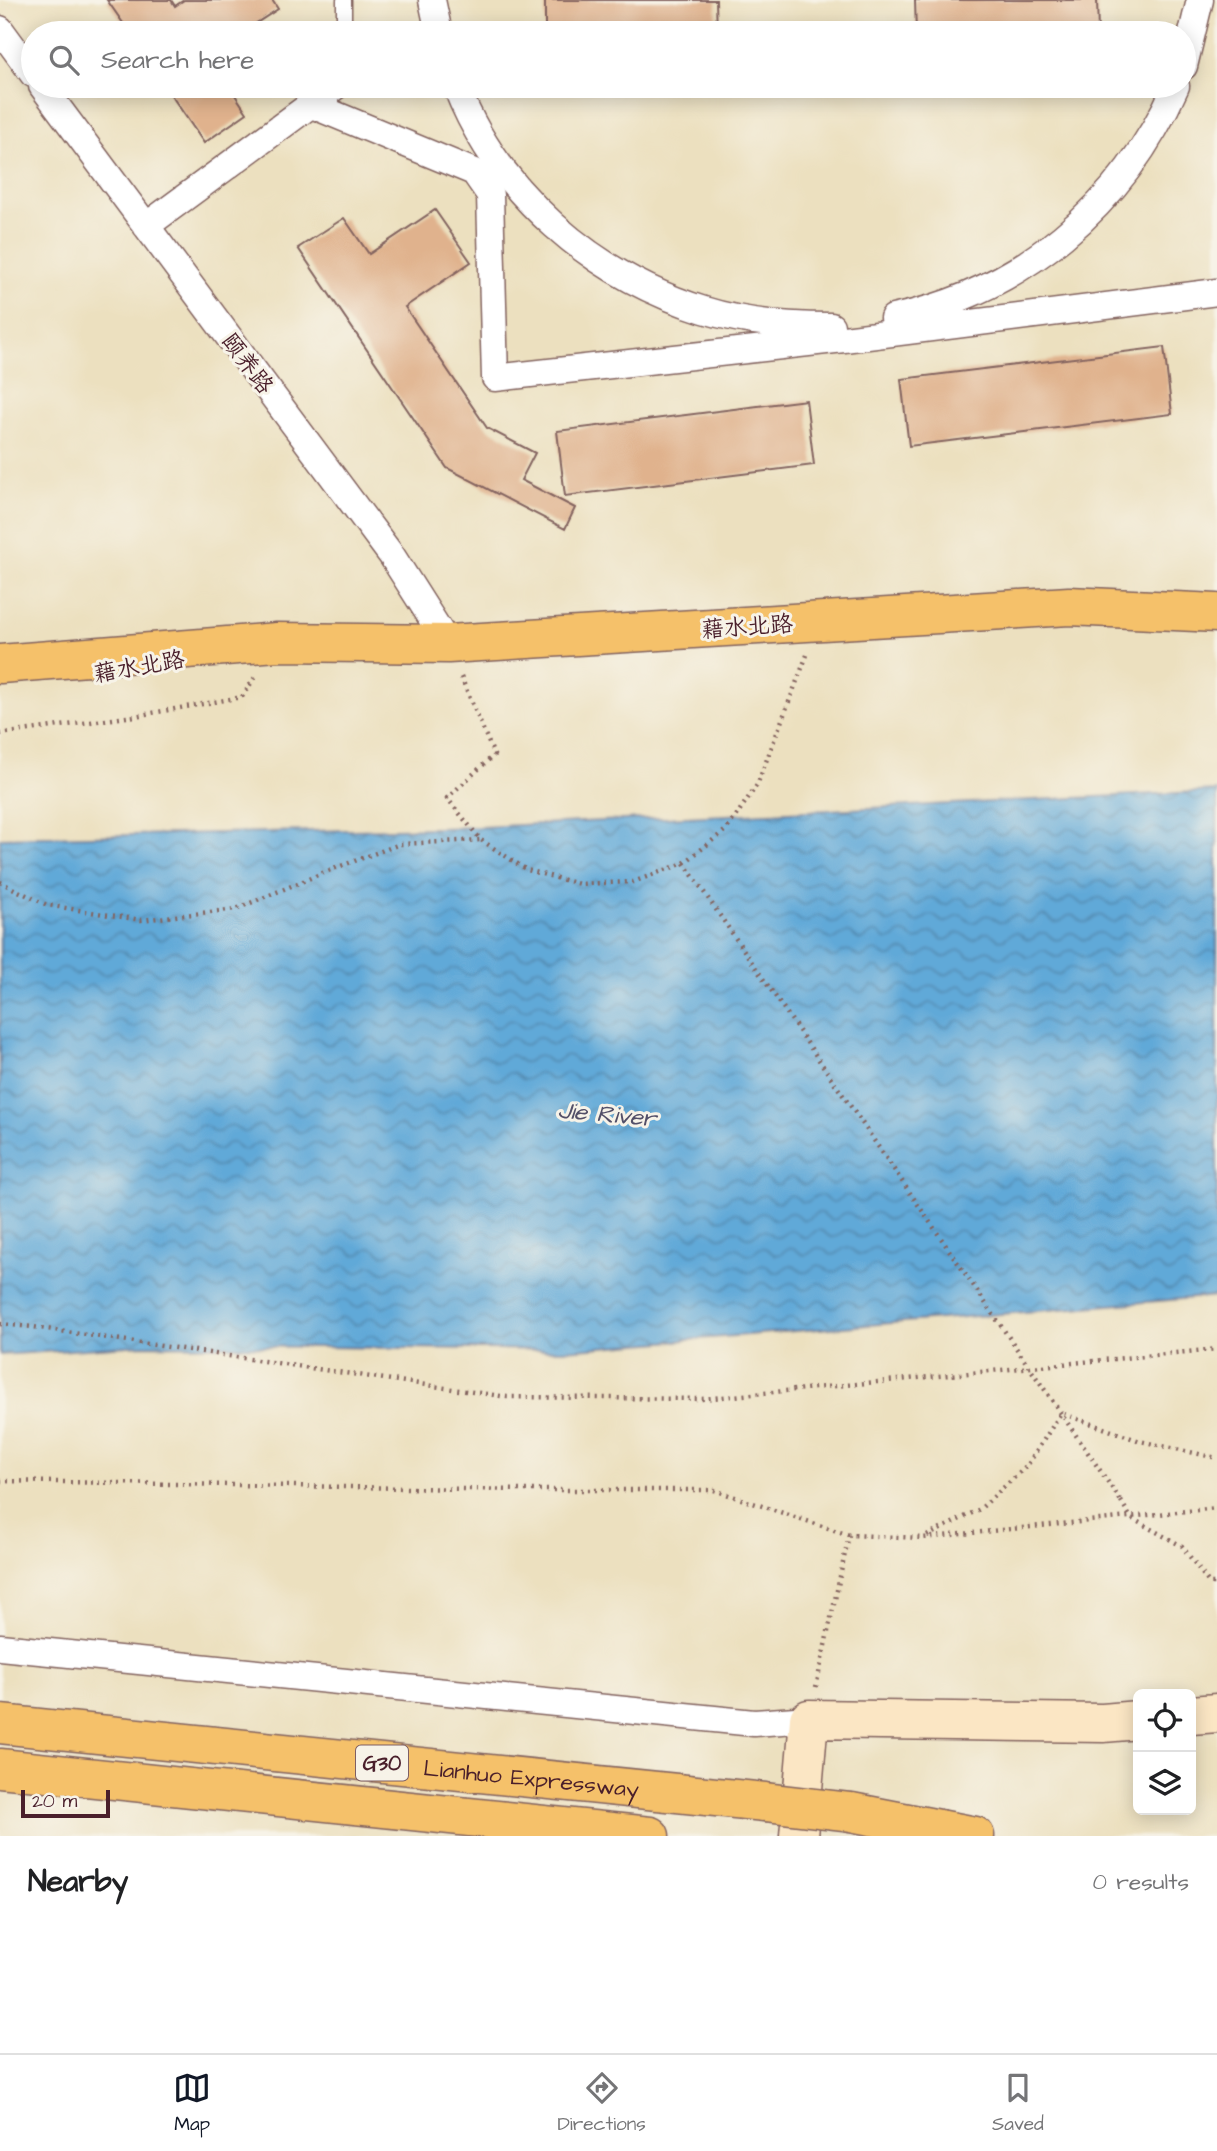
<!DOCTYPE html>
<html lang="en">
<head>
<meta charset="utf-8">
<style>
  :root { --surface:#fff; --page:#f6f6f6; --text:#202124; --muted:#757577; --line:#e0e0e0; --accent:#111827 }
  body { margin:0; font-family:"Architects Daughter","LXGW WenKai TC",sans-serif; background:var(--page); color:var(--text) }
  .controls { position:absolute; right:21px; bottom:21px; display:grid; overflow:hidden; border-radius:10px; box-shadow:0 4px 18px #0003 }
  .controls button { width:63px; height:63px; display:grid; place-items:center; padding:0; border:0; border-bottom:2px solid var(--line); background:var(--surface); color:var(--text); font:35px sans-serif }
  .scale { position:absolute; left:21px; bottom:18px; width:89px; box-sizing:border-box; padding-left:7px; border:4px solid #4a1f2b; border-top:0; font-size:19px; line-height:24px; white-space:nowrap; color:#4a1f2b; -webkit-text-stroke:5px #f7f3e8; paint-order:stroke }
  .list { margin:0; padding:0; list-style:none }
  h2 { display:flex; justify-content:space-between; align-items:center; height:91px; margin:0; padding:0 28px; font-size:30px }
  h2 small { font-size:23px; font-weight:400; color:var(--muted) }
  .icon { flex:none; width:38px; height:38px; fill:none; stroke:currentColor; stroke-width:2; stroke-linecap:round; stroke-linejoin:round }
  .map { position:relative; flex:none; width:1217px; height:1836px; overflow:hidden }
  .search { position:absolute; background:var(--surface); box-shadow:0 4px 18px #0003; left:21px; right:21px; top:21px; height:77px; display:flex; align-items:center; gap:18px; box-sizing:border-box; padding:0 24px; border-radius:38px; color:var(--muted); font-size:26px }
  .sheet { height:217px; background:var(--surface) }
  nav { display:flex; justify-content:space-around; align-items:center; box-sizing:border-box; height:98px; border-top:2px solid var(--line); background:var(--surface); font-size:19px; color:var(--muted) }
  nav a { display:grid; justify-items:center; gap:4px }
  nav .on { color:var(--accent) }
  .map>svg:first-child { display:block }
  .water { fill:url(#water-waves); stroke:#566482; stroke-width:2 }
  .building { fill:#e0b28d }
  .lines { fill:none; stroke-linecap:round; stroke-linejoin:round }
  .lane-casing { stroke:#83635f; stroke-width:17 }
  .street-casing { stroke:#83635f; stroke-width:29 }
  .secondary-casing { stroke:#83635f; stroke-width:41 }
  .primary-casing { stroke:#83635f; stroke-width:41 }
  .highway-casing { stroke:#83635f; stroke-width:41 }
  .path { stroke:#83635f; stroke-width:4.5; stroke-dasharray:2 5; stroke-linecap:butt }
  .lane { stroke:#fff; stroke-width:14 }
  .street { stroke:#fff; stroke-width:26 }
  .secondary { stroke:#fbe6c4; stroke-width:38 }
  .primary { stroke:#f5c16b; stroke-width:38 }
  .highway { stroke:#f5c16b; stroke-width:38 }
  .highway-bridge-casing { stroke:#83635f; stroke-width:41; stroke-linecap:butt }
  .path-bridge { stroke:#83635f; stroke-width:4.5; stroke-dasharray:2 5; stroke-linecap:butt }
  .highway-bridge { stroke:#f5c16b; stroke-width:38 }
  .labels { text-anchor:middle; stroke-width:6; stroke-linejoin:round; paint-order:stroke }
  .shield { fill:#f7f3e8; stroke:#7e5f64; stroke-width:2 }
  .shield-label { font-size:21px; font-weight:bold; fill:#4a1f2b }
  .street-label { font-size:23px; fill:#4a1f2b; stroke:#f7f3e8 }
  .water-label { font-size:24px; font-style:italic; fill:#524f68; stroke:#f7f3e8 }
</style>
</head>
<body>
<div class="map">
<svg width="1217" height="1836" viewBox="0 0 1217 1836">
  <defs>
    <pattern id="water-waves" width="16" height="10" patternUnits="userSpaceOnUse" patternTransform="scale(1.75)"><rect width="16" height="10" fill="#61a9d8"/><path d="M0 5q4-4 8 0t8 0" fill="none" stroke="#5289af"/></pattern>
  </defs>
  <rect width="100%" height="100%" fill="#f7f3e8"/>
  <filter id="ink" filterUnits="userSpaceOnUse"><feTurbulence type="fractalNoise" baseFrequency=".0143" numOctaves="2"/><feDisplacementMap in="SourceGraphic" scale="14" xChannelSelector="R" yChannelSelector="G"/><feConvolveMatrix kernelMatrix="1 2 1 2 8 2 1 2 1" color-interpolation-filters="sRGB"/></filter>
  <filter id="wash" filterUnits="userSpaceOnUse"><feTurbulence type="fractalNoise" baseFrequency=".00686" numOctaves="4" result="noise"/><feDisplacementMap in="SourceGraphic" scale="28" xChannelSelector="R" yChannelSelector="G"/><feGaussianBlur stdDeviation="1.57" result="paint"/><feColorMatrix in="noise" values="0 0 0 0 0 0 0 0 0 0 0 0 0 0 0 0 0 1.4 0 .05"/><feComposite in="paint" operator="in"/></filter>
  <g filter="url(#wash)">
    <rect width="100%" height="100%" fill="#ece0bf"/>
    <path class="water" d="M1217,791V1296L565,1350L142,1345L0,1355V838L481,827Z"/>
    <g id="blocks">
      <path class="building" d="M107,0H171L175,6L184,0H272L278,9L241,33H130Z
        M545,0H716L717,33H545Z
        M915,0H1097L1098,33H916Z
        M165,86H229L247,113L204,143Z
        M547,86H718V88L547,92Z
        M435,210L471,262L405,307L487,428L535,453L521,480L575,508L565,529L447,468L298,248L344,218L369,254Z
        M1164,347L1172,414L909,446L901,379Z
        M806,400L814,465L565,496L557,431Z"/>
    </g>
  </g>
  <g filter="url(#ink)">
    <use href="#blocks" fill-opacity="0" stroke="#83635f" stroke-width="2"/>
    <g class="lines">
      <g class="lane-casing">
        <path id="lane" d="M344,0V33"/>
      </g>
      <g class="street-casing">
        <path id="street" d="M432,0L439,33
          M0,29L33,74
          M1184,66L1200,0
          M42,86L392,556L448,644
          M456,86C498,194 594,276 704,310C745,323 788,326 831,326
          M312,105L474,172L490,195L495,378L844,339L1217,292
          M146,226L336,86
          M893,318C1021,292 1124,205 1176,86
          M0,1647L754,1723L809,1719"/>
      </g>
      <g class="secondary-casing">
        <path id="secondary" d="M1191,1715L1217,1713
          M799,1836L809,1719L1103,1723L1138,1720"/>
      </g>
      <g class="primary-casing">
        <path id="primary" d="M0,664L277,642L448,644L1069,606L1217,613"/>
      </g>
      <g class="highway-casing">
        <g id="highway">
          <path id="s1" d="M0,1724L765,1802"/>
          <path d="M0,1768L650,1836"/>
          <path d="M851,1812L975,1836"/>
        </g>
      </g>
      <path class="path" d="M461,677L494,755L447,798L481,840L527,870L579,884L633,882L684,863L727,829L757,785L807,655
        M0,734L135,716L242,697L255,677
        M0,882L47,905L141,920L236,909L325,872L400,844L480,840
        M0,1324L33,1327L507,1397L702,1399L1217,1349
        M0,1481L524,1490H714L849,1535
        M1121,1501L1131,1518L1182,1546L1209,1583H1217
        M927,1536L980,1509L1027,1466L1061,1413L1140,1441L1217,1458
        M816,1687L849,1535L923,1538L1217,1508"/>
      <use href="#lane" class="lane"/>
      <use href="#street" class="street"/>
      <use href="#secondary" class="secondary"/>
      <use href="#primary" class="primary"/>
      <use href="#highway" class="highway"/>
      <g class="highway-bridge-casing">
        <path id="highway-bridge" d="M765,1802L851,1812"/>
      </g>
      <path class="path-bridge" d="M684,863L1121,1501"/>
      <use href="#highway-bridge" class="highway-bridge"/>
    </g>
  </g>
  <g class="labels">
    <rect class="shield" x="356" y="1745.5" width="52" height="35" rx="5"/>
    <g class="shield-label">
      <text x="382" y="1770">G30</text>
    </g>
    <g class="street-label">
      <text transform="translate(248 363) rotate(53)" y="8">颐养路</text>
      <text transform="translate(747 626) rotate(-4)" y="8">藉水北路</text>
      <text transform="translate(139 666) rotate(-10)" y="8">藉水北路</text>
      <text dy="8" stroke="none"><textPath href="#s1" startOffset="534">Lianhuo Expressway</textPath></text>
    </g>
    <g class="water-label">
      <text transform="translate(607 1114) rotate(5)" y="8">Jie River</text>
    </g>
  </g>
</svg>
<div class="controls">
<button><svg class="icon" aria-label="locate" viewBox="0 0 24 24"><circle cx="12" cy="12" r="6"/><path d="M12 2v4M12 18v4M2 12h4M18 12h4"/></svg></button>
<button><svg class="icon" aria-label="layers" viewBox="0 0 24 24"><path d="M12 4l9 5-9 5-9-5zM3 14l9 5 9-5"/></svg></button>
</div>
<div class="scale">20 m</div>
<div class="search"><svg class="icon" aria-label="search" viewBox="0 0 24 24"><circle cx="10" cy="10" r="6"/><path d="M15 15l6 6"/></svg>Search here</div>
</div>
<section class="sheet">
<h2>Nearby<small>0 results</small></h2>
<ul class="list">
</ul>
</section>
<nav>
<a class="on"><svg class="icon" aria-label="map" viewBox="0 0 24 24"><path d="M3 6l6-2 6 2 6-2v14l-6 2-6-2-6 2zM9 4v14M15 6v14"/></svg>Map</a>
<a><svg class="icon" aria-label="directions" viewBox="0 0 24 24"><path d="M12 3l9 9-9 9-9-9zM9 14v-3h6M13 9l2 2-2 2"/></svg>Directions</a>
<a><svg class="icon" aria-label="saved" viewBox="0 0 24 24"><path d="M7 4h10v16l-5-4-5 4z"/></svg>Saved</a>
</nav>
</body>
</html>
